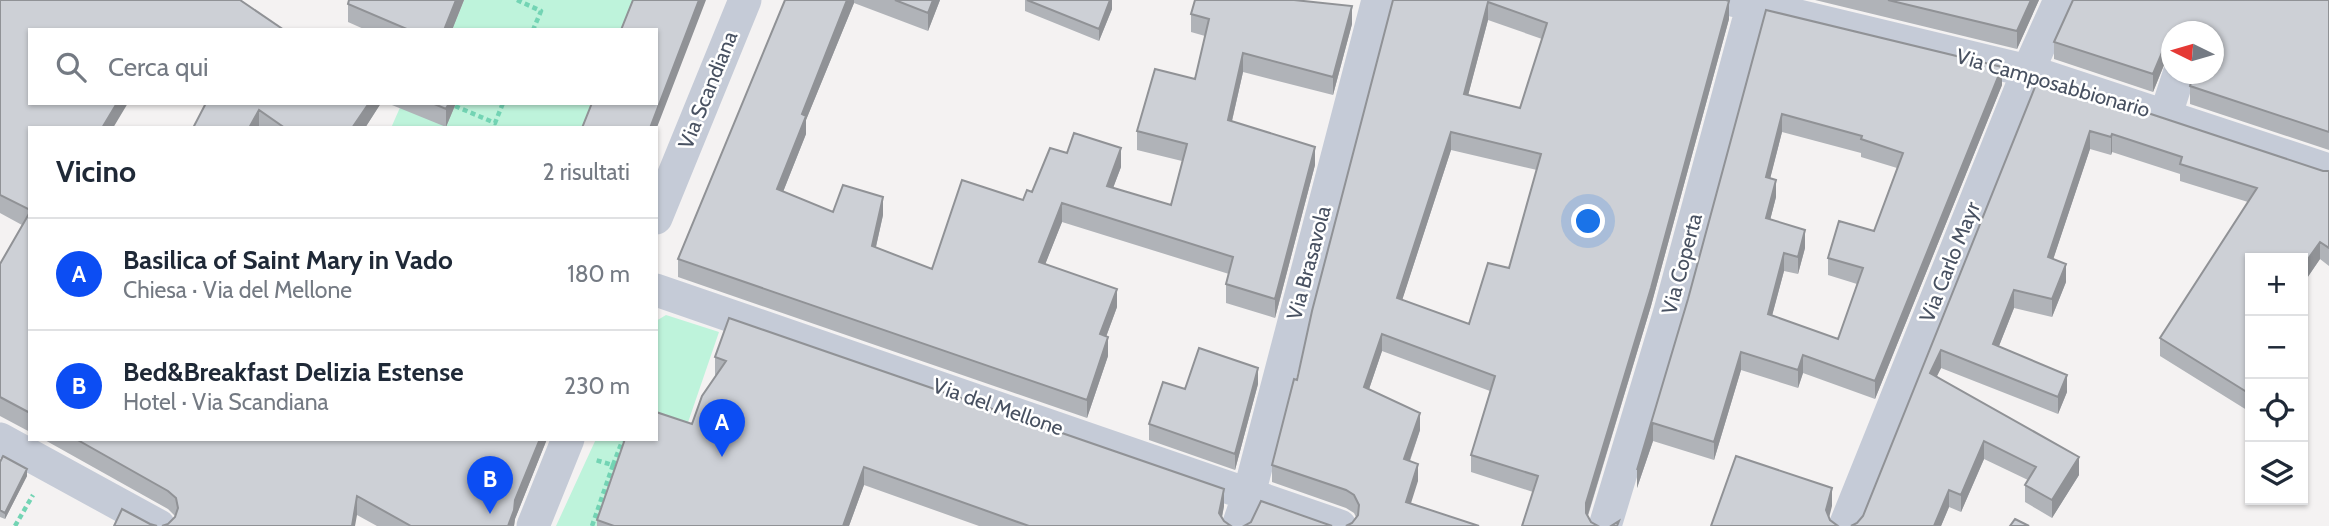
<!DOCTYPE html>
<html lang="it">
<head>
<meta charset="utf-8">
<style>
  :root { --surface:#fff; --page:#f6f6f7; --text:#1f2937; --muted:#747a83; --line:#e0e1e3; --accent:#0c4df3 }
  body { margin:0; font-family:Cabin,sans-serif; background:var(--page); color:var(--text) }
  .controls { position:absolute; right:21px; bottom:21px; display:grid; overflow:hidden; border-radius:0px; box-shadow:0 2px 5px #0004 }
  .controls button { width:63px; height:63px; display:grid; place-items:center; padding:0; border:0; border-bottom:2px solid var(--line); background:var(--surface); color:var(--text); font:35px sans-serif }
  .compass { position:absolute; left:2161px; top:21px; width:63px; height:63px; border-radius:50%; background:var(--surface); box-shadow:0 2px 5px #0004; rotate:275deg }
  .you { position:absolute; left:1589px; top:222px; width:24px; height:24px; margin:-18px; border:5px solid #fff; border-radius:50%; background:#1a73e8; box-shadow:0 0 0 10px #1a73e833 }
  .badge { display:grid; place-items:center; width:46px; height:46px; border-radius:50%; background:var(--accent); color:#fff; font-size:23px; font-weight:700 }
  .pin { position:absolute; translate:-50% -58px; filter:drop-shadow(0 2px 4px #0008) }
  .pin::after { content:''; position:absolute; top:37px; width:24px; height:21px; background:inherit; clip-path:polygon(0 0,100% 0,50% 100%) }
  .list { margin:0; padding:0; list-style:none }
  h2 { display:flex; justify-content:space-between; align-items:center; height:91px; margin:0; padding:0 28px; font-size:30px }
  h2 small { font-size:23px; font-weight:400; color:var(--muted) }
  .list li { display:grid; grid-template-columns:46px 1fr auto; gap:21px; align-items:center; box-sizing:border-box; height:112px; padding:0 28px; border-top:2px solid var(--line) }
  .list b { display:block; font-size:26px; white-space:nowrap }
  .list p { margin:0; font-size:23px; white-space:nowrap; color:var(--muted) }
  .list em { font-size:23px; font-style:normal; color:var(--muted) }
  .icon { flex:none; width:38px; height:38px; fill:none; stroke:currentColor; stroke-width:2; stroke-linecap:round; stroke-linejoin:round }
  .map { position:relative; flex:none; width:2329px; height:526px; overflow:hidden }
  .search { position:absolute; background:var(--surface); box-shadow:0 2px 5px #0004; left:28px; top:28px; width:630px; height:77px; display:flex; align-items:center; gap:18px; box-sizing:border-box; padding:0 24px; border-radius:0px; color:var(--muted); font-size:26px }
  .panel { position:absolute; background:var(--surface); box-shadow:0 2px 5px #0004; left:28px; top:126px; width:630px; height:315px; border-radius:0px }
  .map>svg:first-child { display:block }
  .green { fill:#bef3db }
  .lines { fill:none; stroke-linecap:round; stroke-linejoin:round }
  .path { stroke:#73d4b4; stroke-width:4.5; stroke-dasharray:5 3.5; stroke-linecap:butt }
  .street { stroke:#c5cbd7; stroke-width:33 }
  .wall { fill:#b0b3b8; fill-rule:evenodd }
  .shaded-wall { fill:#909296 }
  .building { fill:#cdd0d6; stroke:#909296; stroke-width:2; fill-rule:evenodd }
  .labels { text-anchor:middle; stroke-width:5; stroke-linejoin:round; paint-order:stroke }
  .street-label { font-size:21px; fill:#485161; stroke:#fff }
</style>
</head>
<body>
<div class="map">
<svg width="2329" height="526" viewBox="0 0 2329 526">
  <rect width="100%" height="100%" fill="#f4f2f2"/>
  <path class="green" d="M464,0H640L628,30H435L456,20Z
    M402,103H598L589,128H391Z
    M666,315L719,332L683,437L656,427V321Z
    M596,439H628L598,526H556Z"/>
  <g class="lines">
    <path class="path" d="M517,0L541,11L533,30
      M455,106L495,123L503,103
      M613,465L623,439
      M15,526L33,495
      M592,526L613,465L595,460"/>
    <path class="street" d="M1732,0L2028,71L2329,170
      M2165,117L2179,74
      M656,218L745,0
      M656,290L1340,526
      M0,439L159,526
      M533,526L568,439
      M1238,526L1249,494L1378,0
      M1605,526L1670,311L1754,0
      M1845,526L2028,71L2060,0"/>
  </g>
  <path class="wall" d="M0,0L30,30V432L0,416V264L22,225L0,213Z
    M349,0H464L452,30H366L348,22V4Z
    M785,0H940L928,31L854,3L806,120V134L783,192L833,212L883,215L876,247L932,269L1023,200L1032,192L1067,153L1121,167L1113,188L1171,205L1182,161L1137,150V131L1195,79L1205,36L1191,32V14L1352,24L1333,95L1243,72L1232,121L1315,165L1275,318L1226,303V284L1229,274L1062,222L1045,264L1117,307L1106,337L1108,356L1087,418L678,277V259Z
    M1025,0H1112V9L1099,41L1025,11Z
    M1393,0H1726L1729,19L1651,306L1588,516L1591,522L1533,492L1471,472V455L1490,391L1382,351L1369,389L1420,430L1410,461L1418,481L1352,523L1356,517L1354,513L1346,508L1272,482V465L1297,380ZM1488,20L1542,39L1520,108L1468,95ZM1451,150L1537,170L1509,268L1469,324L1402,300Z
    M1815,0H2039L2017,49Z
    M2329,0V150L2190,104V86L2214,32H2172V57L2166,60L2153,92L2054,59V42Z
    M1766,10L2002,85L1875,399L1803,373L1798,388L1741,370L1714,460L1653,441L1637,488V470L1688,299ZM1782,132L1861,153V157L1897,168L1874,231L1828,258V275L1857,284L1838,339L1772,315L1784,271L1798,274L1805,248L1770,220L1776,197L1770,178Z
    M2039,77L2323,171H2329V266L2320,259L2303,284V258H2250V412L2160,356V338L2248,202L2180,181V174L2112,152L2111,155L2090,149L2053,259L2066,282L2052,317L2014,308L1999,346L2067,392L2058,414L1941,368L1937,376L2079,475L2052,518L2025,502V485L2028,480L1984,459L1961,512L1949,507L1941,526H1851L1857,523L1863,516Z
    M206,103H381L365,128H193Z
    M387,103H456L446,127Z
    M715,357L1224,506L1222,518L1224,521L1231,526H979L864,485L849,526H597V520L692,424L716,375H715Z
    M1258,384L1235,470L1149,440V424L1185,389Z
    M43,439H547L515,519L514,526H377L357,515L168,524L176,517L168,509Z
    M0,462L27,476L5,519L0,517Z"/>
  <path class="shaded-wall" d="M456,0H464L452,30H444Z
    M699,0H706L656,130V128H650Z
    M847,0H854V3L806,120V134L777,207V189L802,114Z
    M933,0H940L928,31V13Z
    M1110,0H1112V9L1099,41V29Z
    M2031,0H2039L2017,49V31Z
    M1729,1V19L1651,306L1586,521V503Z
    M1488,2V20L1464,111V94Z
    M1352,6V24L1333,95V77Z
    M2172,40V57L2166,60L2153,92V74L2166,43Z
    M1243,53V72L1228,138V120Z
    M2002,67V85L1875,399V381Z
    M117,103H128L113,128H102Z
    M369,103H381L365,128H352Z
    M449,103H456L446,127V109Z
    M259,110V128H249Z
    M1782,114V132L1766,195V177Z
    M2090,131V149L2048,275V257Z
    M1451,132V150L1397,316V298Z
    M2112,134V152L2111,155V137Z
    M1315,147V165L1275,318V299Z
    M1121,148V167L1107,204V186Z
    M1776,180V197L1766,236V218Z
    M883,197V215L872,264V246Z
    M1062,203V222L1039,280V262Z
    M1805,230V248L1798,274V257Z
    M2320,242V259L2303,284V266Z
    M1784,253V271L1768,331V314Z
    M2066,264V282L2052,317V299Z
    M1117,289V307L1100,353V334Z
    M2014,290V308L1993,361V344Z
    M1382,334V351L1364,404V387Z
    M1108,337V356L1087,418V400Z
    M1941,350V368L1930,390V373Z
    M1741,352V370L1714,460V442Z
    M1803,355V373L1798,388V370Z
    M1258,368V384L1235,470V454Z
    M2067,375V392L2058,414V397Z
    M1420,413V430L1404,477V459Z
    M1653,423V441L1637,488V470Z
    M540,439H547L515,519L514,526H508L515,500Z
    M1984,441V459L1961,512V495Z
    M2079,457V475L2052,518V500Z
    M1418,464V481L1406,519V502Z
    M864,467V485L849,526H843Z
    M27,469V476L5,519V513Z
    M1832,488V506L1827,526L1826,510Z
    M1224,489V506L1220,526L1219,513Z
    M1949,490V507L1941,526H1934Z
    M357,496V515L355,526H352Z"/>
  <path class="building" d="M0,0H240L284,30H30V103H117L102,128H30V210L0,195Z
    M349,0H456L444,30H409L348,4Z
    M633,0H699L650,128H582L592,103H656V30H621Z
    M785,0H847L802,114L806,116L777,189L833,212L843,185L883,197L872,246L932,269L962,180L1023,200L1027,190L1032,192L1050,148L1067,153L1074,133L1121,148L1107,186L1171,205L1187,144L1137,131L1155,69L1195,79L1209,19L1191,14L1195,0H1294L1352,6L1333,77L1243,53L1228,120L1315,147L1275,299L1226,284L1233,257L1062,203L1039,262L1117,289L1100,334L1108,337L1087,400L678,259Z
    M895,0H933L928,13Z
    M1027,0H1110L1099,29Z
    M1393,0H1726L1729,1L1651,288L1586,503V513L1591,522L1598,526H1522L1538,476L1471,455L1495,376L1382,334L1364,387L1420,413L1404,459L1418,464L1406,502L1479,526H1346L1352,523L1358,515L1359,505L1354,495L1346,490L1272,465L1294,379L1297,380L1312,311ZM1488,2L1547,23L1520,108L1464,94ZM1451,132L1541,154L1509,268L1488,263L1469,324L1397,298Z
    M1888,0H2031L2017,31Z
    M2073,0H2329V132L2190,86L2193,74H2214V32H2172V40L2166,43L2153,74L2054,42Z
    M1766,10L2002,67L1875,381L1803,355L1798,370L1741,352L1714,442L1653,423L1637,470L1688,299ZM1782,114L1862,136L1861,139L1903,153L1874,231L1839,221L1828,258L1863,268L1838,339L1768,314L1784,253L1798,257L1805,230L1766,218L1776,180L1766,177Z
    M2039,77L2323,171H2329V248L2320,242L2303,266V258H2250V394L2160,338L2257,188L2180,164L2182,157L2112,134L2111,137L2090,131L2048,257L2066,264L2052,299L2014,290L1993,344L2067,375L2058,397L1941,350L1930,373L2079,457L2052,500L2025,485L2036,467L1984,441L1961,495L1949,490L1934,526H1851L1857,523L1863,516Z
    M206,103H369L352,128H285L259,110L249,128H193Z
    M432,103H449L446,109Z
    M30,212V413L0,397V264Z
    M729,318L1224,489L1219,513L1224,521L1231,526H1029L864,467L843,526H614L597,520L625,439H656V412L692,424L702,396L726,361L715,357Z
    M1199,348L1258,368L1235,454L1149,424L1163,382L1185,389Z
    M76,439H540L515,500L514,510L508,526H411L357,496L352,526H162L168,524L175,517L178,508L176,498L168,491Z
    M3,456L27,469L5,513L0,510V462Z
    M1736,456L1832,488L1826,510L1830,520L1838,526H1711Z
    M1261,501L1332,526H1244L1251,522Z
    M122,509L150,524L157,526H114Z
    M2015,519L2029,526H2010Z
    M1619,521L1617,526H1611Z"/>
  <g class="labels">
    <g class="street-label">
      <text transform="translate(2053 83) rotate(16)" y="7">Via Camposabbionario</text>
      <text transform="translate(708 90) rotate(-68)" y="7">Via Scandiana</text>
      <text transform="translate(1950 262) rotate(-68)" y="7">Via Carlo Mayr</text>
      <text transform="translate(1309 263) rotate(-75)" y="7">Via Brasavola</text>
      <text transform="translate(1682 264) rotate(-75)" y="7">Via Coperta</text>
      <text transform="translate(998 407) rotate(19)" y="7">Via del Mellone</text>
    </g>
  </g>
</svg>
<div class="controls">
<button>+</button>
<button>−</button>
<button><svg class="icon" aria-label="locate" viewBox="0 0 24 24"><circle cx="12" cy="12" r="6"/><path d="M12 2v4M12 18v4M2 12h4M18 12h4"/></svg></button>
<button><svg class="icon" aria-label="layers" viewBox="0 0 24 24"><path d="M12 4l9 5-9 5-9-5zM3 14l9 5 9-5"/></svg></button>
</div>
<svg class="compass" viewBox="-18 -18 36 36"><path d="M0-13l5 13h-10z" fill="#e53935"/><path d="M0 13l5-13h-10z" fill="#747a83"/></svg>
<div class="you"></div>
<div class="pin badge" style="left:722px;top:457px">A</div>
<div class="pin badge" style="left:490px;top:514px">B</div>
<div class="search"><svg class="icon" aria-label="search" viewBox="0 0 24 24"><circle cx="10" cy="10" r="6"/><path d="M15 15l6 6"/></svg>Cerca qui</div>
<section class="panel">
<h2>Vicino<small>2 risultati</small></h2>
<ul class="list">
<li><span class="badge">A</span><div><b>Basilica of Saint Mary in Vado</b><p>Chiesa · Via del Mellone</p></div><em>180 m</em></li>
<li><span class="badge">B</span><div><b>Bed&amp;Breakfast Delizia Estense</b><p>Hotel · Via Scandiana</p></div><em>230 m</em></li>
</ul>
</section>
</div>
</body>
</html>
